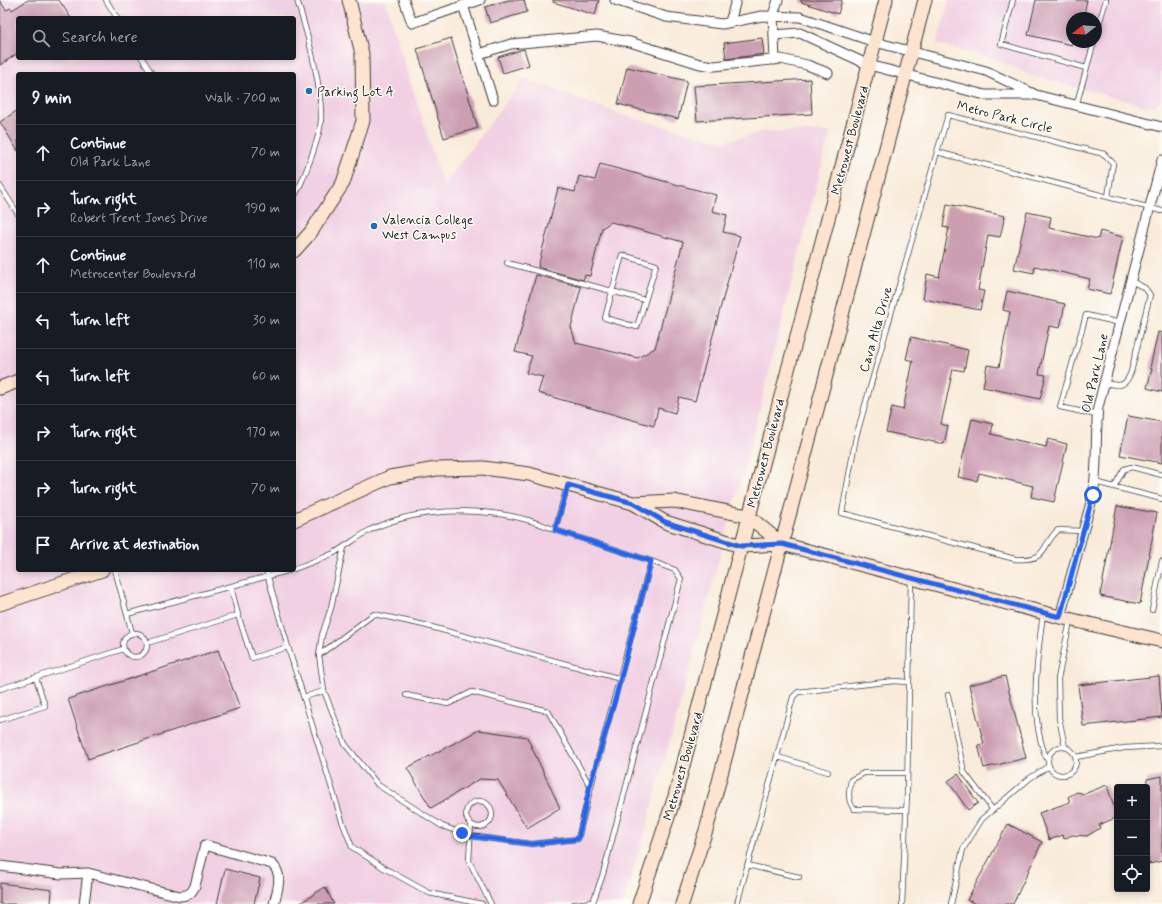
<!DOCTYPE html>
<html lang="en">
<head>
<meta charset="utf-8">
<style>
  :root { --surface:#171b24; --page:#242831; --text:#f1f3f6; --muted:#9ea1a6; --line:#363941 }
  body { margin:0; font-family:Mynerve,sans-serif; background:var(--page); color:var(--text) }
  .controls { position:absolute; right:12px; bottom:12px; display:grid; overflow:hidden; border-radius:4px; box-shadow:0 2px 6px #0003 }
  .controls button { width:36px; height:36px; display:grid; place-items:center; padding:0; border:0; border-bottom:1px solid var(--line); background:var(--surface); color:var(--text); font:20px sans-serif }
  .compass { position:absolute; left:1066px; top:12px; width:36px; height:36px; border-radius:50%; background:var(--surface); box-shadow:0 2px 6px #0003; rotate:253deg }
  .stop { position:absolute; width:12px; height:12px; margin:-9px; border:3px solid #2563eb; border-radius:50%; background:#fff }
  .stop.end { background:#2563eb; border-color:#fff; box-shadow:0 1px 4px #0008 }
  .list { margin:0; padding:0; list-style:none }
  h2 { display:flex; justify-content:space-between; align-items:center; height:52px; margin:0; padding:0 16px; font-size:17px }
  h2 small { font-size:13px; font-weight:400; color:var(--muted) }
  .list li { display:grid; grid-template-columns:26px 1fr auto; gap:12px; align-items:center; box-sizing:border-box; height:56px; padding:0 16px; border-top:1px solid var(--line) }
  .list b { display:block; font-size:15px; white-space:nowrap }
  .list p { margin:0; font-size:13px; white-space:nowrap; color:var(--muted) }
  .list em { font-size:13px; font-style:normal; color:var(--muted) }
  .icon { flex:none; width:22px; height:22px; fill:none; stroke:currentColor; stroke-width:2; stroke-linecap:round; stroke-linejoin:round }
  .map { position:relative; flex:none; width:1162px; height:904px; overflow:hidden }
  .search { position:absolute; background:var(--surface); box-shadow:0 2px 6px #0003; left:16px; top:16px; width:280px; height:44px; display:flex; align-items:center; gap:10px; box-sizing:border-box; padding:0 14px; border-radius:4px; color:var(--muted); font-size:15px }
  .panel { position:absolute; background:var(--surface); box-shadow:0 2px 6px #0003; left:16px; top:72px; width:280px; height:500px; border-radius:4px }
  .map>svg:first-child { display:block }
  .built { fill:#f1d0e3; fill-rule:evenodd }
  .building { fill:#cc9eb2 }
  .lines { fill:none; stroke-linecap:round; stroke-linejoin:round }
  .lane-casing { stroke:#3d3b38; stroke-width:6 }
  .street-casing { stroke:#3d3b38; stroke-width:11 }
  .secondary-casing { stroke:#3d3b38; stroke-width:15 }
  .lane { stroke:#fff; stroke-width:4.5 }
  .street { stroke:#fff; stroke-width:9 }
  .secondary { stroke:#fde4d0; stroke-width:13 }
  .route { stroke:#2563eb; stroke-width:5 }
  .poi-dot { fill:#1f6fb2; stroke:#fdfcf7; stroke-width:1.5 }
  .labels { text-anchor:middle; stroke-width:3; stroke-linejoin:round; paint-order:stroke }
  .poi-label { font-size:13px; fill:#1c1c1c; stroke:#fdfcf7; text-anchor:start }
  .street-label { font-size:13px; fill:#1c1c1c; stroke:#fdfcf7 }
</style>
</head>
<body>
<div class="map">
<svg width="1162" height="904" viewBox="0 0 1162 904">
  <rect width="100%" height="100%" fill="#fdfcf7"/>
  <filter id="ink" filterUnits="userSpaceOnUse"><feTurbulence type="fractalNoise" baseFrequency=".025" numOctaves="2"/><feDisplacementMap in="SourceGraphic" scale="8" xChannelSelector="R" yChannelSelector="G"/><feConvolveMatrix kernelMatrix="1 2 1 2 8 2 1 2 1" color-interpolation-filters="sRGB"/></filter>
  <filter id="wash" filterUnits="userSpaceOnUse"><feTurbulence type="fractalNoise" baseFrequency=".012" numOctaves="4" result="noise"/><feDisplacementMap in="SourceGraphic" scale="16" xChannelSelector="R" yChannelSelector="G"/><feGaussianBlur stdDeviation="0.9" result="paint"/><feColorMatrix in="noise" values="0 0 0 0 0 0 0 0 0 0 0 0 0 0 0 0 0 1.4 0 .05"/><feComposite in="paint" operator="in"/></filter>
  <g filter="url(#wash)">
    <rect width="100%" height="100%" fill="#f9ebda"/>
    <path class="built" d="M0,0H385L443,186L524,78L622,115L724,142L764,131L830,132L754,431L645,833L622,904H0ZM18,18H294V58H18ZM18,74H294V570H18Z
      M949,0H1162L1161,99L1155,106H1146L1030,75L993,58L937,44ZM1072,18H1096V42H1072Z"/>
    <g id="blocks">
      <path class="building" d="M28,0H59L71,18H18V53L0,65V1L6,10L11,8L12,10Z
        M509,0H524L527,12L490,23L485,7Z
        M553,0H599L595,15L553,2Z
        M801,0H842L838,14L801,2Z
        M1036,0H1087L1083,18H1072V45L1028,35Z
        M451,38L478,128L444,138L417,49Z
        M762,38L764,54L726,59L724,43Z
        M524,49L529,65L503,73L498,57Z
        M627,67L687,81L678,119L618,104Z
        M810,79L812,114L697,121L694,86Z
        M18,110V151L0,122Z
        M600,164L716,195L712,211L727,215L723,232L740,236L695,401L679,397L675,413L658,408L654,426L538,393L543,377L526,373L532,356L515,352L536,275L581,287L571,327L576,343L638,358L655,348L683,242L611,222L602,228L590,276L585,275L583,280L538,267L558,188L575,192L579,176L595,180Z
        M947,204L1005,216L1000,237L988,235L978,290L984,291L980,310L923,299L927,274L939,277L949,228L943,227Z
        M1027,212L1051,217L1049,228L1098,239L1100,231L1123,237L1110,294L1087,289L1090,279L1035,266L1034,273L1014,269Z
        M1007,291L1065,304L1060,328L1049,326L1039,374L1046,375L1040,399L983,387L987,365L999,367L1010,312L1003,310Z
        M1158,332L1162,333V392L1147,388L1152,369L1150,368Z
        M911,337L968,350L964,371L953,369L941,424L948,426L944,444L886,432L892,407L903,410L913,361L906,359Z
        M1128,416L1162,422V463L1120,455Z
        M972,419L993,424L991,434L1046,447L1048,439L1067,444L1054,502L1031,497L1033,486L979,473L977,481L958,477Z
        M1117,506L1157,513L1140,604L1100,596Z
        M218,650L240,708L88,759L68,699Z
        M1005,676L1026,758L984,768L978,745L984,744L969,685Z
        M1159,676L1162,717L1083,726L1078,685Z
        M479,730L527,737L560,808L527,828L498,780L480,779L431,808L407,768Z
        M958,774L978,803L968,810L948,781Z
        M1162,776V861L1149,864L1147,852V779Z
        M1107,785L1117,817L1099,825L1100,828L1087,836L1072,835L1064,839L1063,835L1049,840L1039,813L1070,802L1068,797L1077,792L1084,794Z
        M1008,824L1042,842L1013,904H976L967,900Z
        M225,869L260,878L254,904H217Z
        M0,883L52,890L51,904H0Z
        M325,887L334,904H299Z"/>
    </g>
  </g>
  <g filter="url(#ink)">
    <use href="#blocks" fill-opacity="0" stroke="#3d3b38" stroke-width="1"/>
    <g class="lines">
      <g class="lane-casing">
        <path id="lane" d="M106,0L117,18
          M1013,0L1001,44L1086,68
          M1096,34L1106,0
          M142,58L152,74
          M1076,106L1094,42
          M937,152L856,437L842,513L1015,559C1049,561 1039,548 1058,530L1083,531
          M0,186L18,214
          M294,197C303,182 320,137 321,120C322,86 307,32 297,0
          M1108,197L937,152L948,115L1104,154L1113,163L1108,197L1162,211
          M622,255L656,265L637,327L605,318Z
          M507,263L645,300
          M1104,383C1120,386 1125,388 1131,372L1150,295L1145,288L1131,281
          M1097,415L1060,407L1086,315L1120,323
          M1095,482L1162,499
          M1114,487L1124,469L1132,467L1162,475
          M294,569C307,564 321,559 334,553C346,546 358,537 370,530C424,504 502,506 555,530
          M115,570L132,633
          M266,570L288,647L342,821L352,847L384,868L429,893L482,904
          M231,587L238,615
          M1152,610L1162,561
          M127,614L291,570
          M1043,614C1037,658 1028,721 1048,761
          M123 645a12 12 0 1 1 24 0a12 12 0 1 1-24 0Z
          M147,643L238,615L252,658L288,647
          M319,655L374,614L424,625L621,679
          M0,689L123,649
          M324,691L345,744L378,785L442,826L470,836L532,844L578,839C600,746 627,654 651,561L555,530L567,487
          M406,695L448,704L472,692L548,711L590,786
          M948,695L964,772L993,810
          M304,697L324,691L319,655L322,635L331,608L344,547
          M0,720L45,706L36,678
          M1048 761a14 14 0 1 1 28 0a14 14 0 1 1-28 0Z
          M1065,747L1059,718L1058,679L1070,621
          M778,757L828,772
          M1076,757L1124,748L1162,746
          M466 814a13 13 0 1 1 26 0a13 13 0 1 1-26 0Z
          M906,810L854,809C847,801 849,790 851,780L864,773H907
          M471,824L469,861L491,904
          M747,865L799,877
          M574,904L593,902L603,874L681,579L675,570L651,561
          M737,904L793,697L798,692L894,681L908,682
          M902,904L907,794L911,578
          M951,904L963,849L982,819L1030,778L1049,766"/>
      </g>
      <g class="street-casing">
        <path id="street" d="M404,0L412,23L480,0
          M615,0L666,17L722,24L762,16L800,17L875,42L986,71L1036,95L1162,127
          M463,5L493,100
          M730,22L736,0
          M774,35L800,33L869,65L985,95H1033
          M479,54L511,44L597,36L630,42L700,64L714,66L781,59L807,65L828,73
          M775,60L773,15L778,0
          M1060,617L1093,495C1098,466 1095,436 1098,407L1162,160
          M0,866L61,874L88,873
          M84,904L88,873L180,896C189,895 191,894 195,886L205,845L272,864C284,875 277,890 274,904"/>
      </g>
      <g class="secondary-casing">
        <path id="secondary" d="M294,251L311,232L343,183L363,121L362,54L349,0
          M0,388L18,381
          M633,503L674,501L748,516L782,544
          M294,520L390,477L436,469L483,468L529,474L633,503L665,522L741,546L782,544L1060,617L1162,641
          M0,604L102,570
          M639,904L675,796L886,0
          M682,904L707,827L925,0"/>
      </g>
      <use href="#lane" class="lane"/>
      <use href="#street" class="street"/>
      <use href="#secondary" class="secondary"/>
    </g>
  </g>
  <g class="lines" filter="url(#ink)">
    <path class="route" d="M462,833L470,836L532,844L578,839L590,786L616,696L651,561L555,530L568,485L633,503L665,522L741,546L782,544L1060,617L1093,495"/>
  </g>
  <g class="poi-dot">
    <circle cx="309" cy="91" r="4"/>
    <circle cx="374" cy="226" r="4"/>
  </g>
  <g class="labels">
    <g class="poi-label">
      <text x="317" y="96">Parking Lot A</text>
      <text x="382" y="224">Valencia College<tspan x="382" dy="15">West Campus</tspan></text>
    </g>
    <g class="street-label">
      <text transform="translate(1005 116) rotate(14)" y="5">Metro Park Circle</text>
      <text transform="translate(849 140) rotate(-75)" y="5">Metrowest Boulevard</text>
      <text transform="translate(875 329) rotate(-74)" y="5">Cava Alta Drive</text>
      <text transform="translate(1094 373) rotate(-77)" y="5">Old Park Lane</text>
      <text transform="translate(765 453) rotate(-75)" y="5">Metrowest Boulevard</text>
      <text transform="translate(682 766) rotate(-74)" y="5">Metrowest Boulevard</text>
    </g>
  </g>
</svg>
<div class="controls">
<button>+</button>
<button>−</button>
<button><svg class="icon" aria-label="locate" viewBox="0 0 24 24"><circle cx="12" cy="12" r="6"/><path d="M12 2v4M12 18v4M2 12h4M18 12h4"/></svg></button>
</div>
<svg class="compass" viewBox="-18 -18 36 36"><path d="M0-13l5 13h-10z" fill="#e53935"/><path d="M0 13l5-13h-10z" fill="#9ea1a6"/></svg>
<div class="stop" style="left:1093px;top:495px"></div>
<div class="stop end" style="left:462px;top:833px"></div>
<div class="search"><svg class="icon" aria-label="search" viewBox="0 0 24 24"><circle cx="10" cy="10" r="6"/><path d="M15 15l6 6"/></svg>Search here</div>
<section class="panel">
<h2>9 min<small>Walk · 700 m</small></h2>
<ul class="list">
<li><svg class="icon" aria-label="ahead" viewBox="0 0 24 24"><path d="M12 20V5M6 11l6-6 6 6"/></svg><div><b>Continue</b><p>Old Park Lane</p></div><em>70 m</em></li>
<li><svg class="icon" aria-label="right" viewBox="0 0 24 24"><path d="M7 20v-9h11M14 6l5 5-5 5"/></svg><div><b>Turn right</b><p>Robert Trent Jones Drive</p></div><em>190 m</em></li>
<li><svg class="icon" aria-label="ahead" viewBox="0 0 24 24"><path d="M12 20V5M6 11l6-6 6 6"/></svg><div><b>Continue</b><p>Metrocenter Boulevard</p></div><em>110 m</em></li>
<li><svg class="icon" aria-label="left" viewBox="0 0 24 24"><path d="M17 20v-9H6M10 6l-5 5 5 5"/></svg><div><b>Turn left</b></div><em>30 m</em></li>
<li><svg class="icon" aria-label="left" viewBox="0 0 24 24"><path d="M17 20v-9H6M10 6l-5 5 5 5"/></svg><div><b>Turn left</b></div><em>60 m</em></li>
<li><svg class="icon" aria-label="right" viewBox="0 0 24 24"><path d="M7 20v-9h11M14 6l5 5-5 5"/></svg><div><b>Turn right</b></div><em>170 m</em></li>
<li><svg class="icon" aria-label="right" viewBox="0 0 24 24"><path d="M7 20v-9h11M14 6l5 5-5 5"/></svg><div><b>Turn right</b></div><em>70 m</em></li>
<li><svg class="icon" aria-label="arrive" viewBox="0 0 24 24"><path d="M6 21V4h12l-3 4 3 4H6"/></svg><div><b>Arrive at destination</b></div></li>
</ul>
</section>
</div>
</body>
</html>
